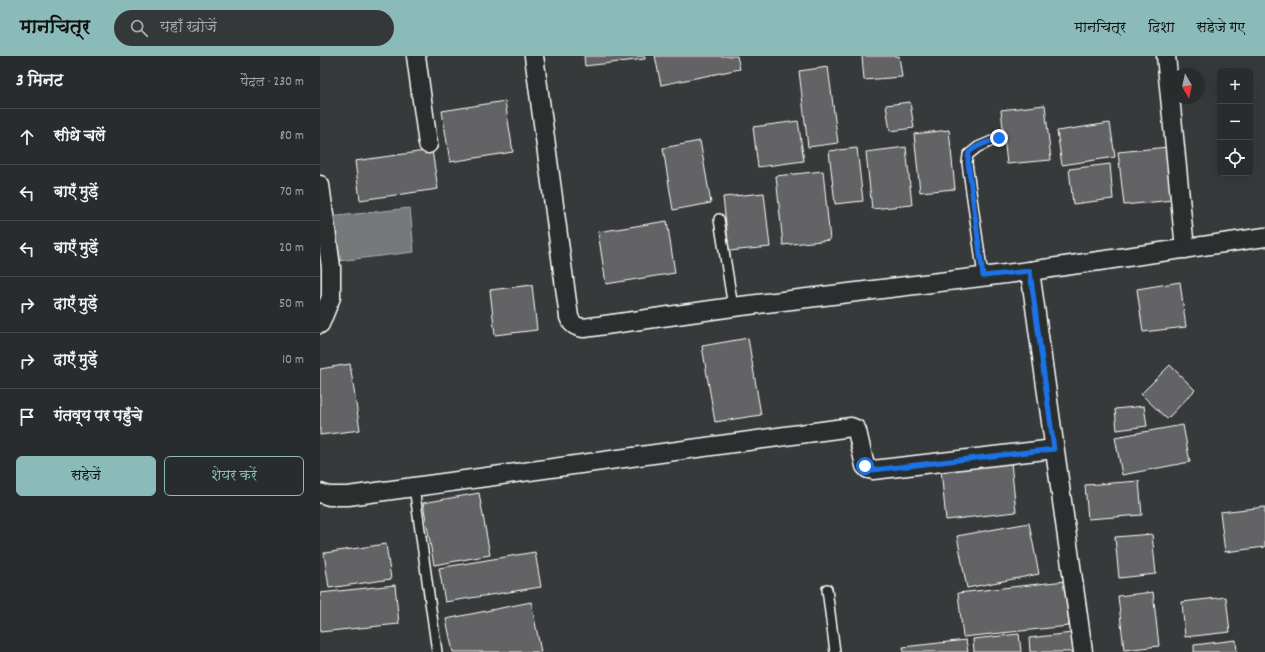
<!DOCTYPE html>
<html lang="hi">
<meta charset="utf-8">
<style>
body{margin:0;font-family:Dekko,"Playpen Sans Deva",sans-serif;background:#353838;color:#f1f3f6}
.controls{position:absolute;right:12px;top:12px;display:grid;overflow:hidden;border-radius:6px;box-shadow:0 4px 16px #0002}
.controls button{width:36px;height:36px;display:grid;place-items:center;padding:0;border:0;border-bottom:1px solid #454848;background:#292c2c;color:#f1f3f6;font:20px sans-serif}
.compass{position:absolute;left:849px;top:12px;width:36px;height:36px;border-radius:50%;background:#292c2c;box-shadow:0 4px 16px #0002;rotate:171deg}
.stop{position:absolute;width:12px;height:12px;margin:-9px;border:3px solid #1a73e8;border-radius:50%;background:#fff}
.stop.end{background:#1a73e8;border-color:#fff;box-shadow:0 1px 4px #0008}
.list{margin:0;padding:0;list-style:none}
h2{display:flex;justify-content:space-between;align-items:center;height:52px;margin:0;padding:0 16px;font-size:17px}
h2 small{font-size:13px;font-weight:400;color:#a5a7a9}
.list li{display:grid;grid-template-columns:26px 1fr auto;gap:12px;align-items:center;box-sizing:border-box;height:56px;padding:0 16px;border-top:1px solid #454848}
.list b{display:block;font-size:15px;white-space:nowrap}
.list em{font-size:13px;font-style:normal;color:#a5a7a9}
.actions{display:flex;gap:8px;padding:12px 16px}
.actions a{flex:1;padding:9px 0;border:1px solid #8bbbb9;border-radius:6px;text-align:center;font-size:14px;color:#8bbbb9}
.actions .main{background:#8bbbb9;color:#111}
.icon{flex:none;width:22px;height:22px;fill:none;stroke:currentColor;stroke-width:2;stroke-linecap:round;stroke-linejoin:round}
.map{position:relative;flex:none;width:945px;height:596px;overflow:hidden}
header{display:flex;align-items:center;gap:24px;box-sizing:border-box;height:56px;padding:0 20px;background:#8bbbb9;color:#111}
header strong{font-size:19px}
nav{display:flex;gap:22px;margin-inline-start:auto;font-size:14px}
.search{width:280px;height:36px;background:#353838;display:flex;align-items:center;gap:10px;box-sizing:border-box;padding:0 14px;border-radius:22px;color:#a5a7a9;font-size:15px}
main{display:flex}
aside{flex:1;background:#292c2c}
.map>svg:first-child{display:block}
.water{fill:#767879;stroke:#adaeaf}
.building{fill:#636465;stroke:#fff}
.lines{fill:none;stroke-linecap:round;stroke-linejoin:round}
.service-casing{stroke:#fff;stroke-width:12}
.minor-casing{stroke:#fff;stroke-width:21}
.service{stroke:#2a2d2e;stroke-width:9}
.minor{stroke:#2a2d2e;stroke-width:18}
.route{stroke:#1a73e8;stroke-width:5}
</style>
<header>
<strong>मानचित्र</strong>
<div class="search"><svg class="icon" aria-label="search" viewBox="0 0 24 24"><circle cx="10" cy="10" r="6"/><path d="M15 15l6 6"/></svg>यहाँ खोजें</div>
<nav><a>मानचित्र</a><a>दिशा</a><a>सहेजे गए</a></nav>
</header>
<main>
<aside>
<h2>3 मिनट<small>पैदल · 230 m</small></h2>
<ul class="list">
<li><svg class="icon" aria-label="ahead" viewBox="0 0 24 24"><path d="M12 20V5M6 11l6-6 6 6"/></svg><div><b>सीधे चलें</b></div><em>80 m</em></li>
<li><svg class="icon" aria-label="left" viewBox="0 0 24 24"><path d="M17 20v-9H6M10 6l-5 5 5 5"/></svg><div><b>बाएँ मुड़ें</b></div><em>70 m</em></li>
<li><svg class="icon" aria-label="left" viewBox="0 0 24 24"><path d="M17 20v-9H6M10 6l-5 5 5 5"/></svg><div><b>बाएँ मुड़ें</b></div><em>20 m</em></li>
<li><svg class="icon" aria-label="right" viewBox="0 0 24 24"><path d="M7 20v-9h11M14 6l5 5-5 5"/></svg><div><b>दाएँ मुड़ें</b></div><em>50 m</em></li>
<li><svg class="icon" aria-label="right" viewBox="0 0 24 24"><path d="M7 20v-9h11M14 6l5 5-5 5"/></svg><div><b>दाएँ मुड़ें</b></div><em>10 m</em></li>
<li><svg class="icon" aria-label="arrive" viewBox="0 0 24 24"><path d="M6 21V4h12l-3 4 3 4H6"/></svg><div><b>गंतव्य पर पहुँचे</b></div></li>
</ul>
<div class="actions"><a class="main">सहेजें</a><a>शेयर करें</a></div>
</aside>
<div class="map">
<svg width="945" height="596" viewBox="0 0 945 596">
<rect width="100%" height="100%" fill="#373a3b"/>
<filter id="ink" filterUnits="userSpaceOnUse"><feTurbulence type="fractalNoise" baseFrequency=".025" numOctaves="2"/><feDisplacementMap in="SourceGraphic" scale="8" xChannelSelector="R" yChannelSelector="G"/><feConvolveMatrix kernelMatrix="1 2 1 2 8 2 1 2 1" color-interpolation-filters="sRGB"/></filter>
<g filter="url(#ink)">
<path class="water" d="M90,152L94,196L18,205L9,161Z"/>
<g class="building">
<path d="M264,0H325V3L265,10Z"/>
<path d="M335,0H417L420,13L341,29Z"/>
<path d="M542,0H579L582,21L544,24Z"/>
<path d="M508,11L518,87L488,91L479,15Z"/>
<path d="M185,45L193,96L130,106L122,55Z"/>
<path d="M590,46L594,72L570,75L566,49Z"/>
<path d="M725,49L731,104L687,108L681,54Z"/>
<path d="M478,65L484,105L438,111L433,71Z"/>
<path d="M790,67L795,101L742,109L737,75Z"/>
<path d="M629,74L635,133L600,136L594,78Z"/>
<path d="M380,85L391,147L353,154L343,92Z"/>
<path d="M586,91L592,149L552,153L546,96Z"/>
<path d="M848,91L853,144L804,149L798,96Z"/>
<path d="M537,92L543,145L515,148L509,95Z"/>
<path d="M112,94L118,133L40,144L35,105Z"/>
<path d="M790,108L793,143L753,148L749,113Z"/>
<path d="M503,115L510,184L463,189L456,120Z"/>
<path d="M444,137L450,191L409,195L403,141Z"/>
<path d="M347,165L355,217L286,228L278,176Z"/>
<path d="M860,226L866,271L823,276L817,233Z"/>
<path d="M212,229L217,274L175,279L170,234Z"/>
<path d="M428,282L441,359L395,366L382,290Z"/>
<path d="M30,308L40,374L0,379V313Z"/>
<path d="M850,309L875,334L847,363L821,338Z"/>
<path d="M824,350L827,370L797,374L795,353Z"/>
<path d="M863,369L870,406L802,419L795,381Z"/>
<path d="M691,406L696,456L626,464L621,414Z"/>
<path d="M819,425L822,459L768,463L765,429Z"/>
<path d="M159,437L170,499L114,509L103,447Z"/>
<path d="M945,451V491L905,496L900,456Z"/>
<path d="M709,467L719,518L647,532L637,480Z"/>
<path d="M832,478L836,518L799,522L795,481Z"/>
<path d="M66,488L71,523L9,532L4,497Z"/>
<path d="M215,496L221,531L125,546L119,512Z"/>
<path d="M745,525L749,570L643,581L638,537Z"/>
<path d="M75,529L79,568L0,576V537Z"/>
<path d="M833,536L839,590L804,594L798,540Z"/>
<path d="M906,541L910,576L865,581L862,546Z"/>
<path d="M211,546L221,596H133L126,563Z"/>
<path d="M752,577L754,596H710L709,582Z"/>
<path d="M699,578L701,596H654L653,583Z"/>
<path d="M646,584L648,596H584L583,591Z"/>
<path d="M916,584L917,596H874V589Z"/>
</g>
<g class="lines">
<defs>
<g id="service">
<path d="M399,163L413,251"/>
<path d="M663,220L647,107L648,99L658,91L679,82"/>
<path d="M94,431L117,596"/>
<path d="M507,533L515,596"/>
</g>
<g id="minor">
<path d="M96,0L108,88"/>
<path d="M214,0L249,261C252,269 256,271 264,272L413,251L710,215L763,596"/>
<path d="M846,0L865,193"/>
<path d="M0,129L11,211V241L0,268"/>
<path d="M710,215L945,181"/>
<path d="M0,437L9,440H28L531,371L536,373L537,375L545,410L548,413L553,414L734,393"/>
</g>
</defs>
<use href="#service" class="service-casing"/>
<use href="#minor" class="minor-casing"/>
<use href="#service" class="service"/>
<use href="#minor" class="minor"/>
</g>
</g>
<g class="lines" filter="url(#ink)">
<path class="route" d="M545,410L548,413L553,414L734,393L710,215L663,220L648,107C648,104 648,100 649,97C655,89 670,86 679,82"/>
</g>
</svg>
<div class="controls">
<button>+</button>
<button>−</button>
<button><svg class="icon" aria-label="locate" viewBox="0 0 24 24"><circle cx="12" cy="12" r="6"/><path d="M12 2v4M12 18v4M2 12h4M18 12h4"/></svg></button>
</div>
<svg class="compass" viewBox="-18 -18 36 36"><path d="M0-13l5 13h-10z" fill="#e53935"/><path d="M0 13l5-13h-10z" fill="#a5a7a9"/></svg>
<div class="stop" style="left:545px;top:410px"></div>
<div class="stop end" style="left:679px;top:82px"></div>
</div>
</main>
